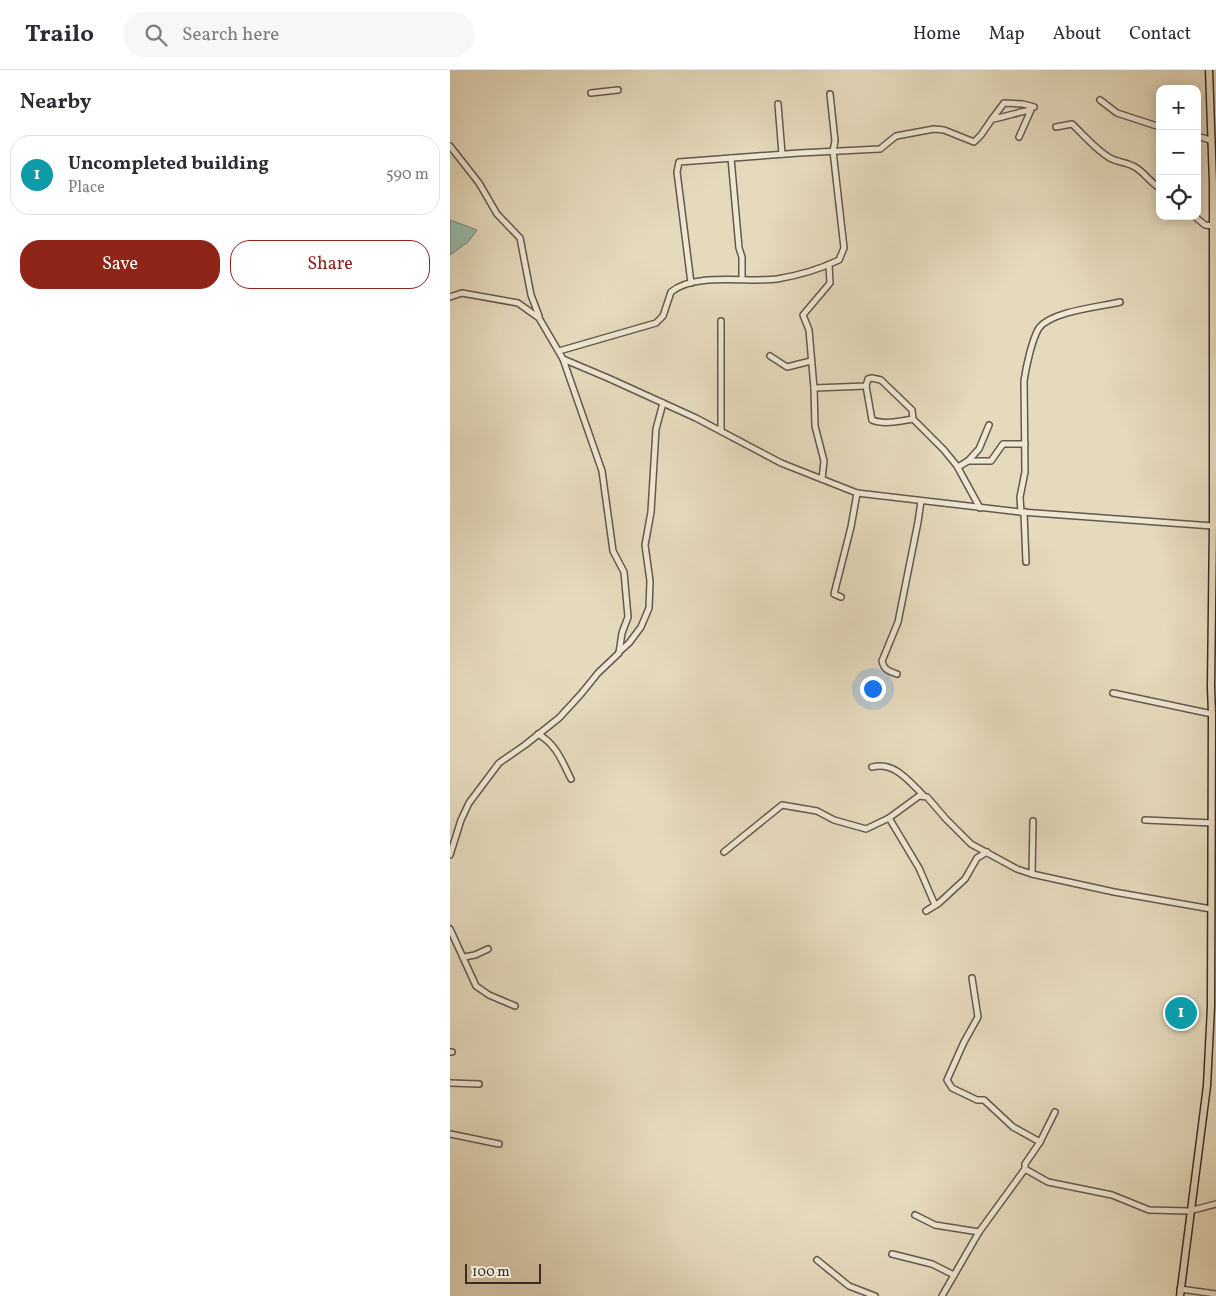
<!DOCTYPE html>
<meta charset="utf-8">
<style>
body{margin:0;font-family:Vollkorn,serif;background:#f7f7f7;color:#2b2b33}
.controls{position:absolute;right:15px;top:15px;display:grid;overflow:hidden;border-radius:10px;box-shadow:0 2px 12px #0003}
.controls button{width:45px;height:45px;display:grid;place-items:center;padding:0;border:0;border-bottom:1px solid #e1e1e2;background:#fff;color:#2b2b33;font:25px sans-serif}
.scale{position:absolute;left:15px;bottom:12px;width:76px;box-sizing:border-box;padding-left:5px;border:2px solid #3a2d28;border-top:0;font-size:14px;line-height:18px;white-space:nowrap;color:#3a2d28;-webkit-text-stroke:4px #eee7d3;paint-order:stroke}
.you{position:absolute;left:422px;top:618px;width:18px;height:18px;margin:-12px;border:4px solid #fff;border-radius:50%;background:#1a73e8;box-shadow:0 0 0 8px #1a73e833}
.badge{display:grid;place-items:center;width:32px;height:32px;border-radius:50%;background:#8f2418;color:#fff;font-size:16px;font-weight:700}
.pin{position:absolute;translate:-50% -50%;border:2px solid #fff;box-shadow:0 1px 5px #0006}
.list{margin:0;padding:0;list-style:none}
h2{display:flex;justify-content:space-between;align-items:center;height:65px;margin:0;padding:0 20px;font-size:21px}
h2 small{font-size:16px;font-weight:400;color:#7c7c81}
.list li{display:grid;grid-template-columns:32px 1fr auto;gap:15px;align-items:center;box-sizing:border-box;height:80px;margin:0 10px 10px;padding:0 10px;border:1px solid #e1e1e2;border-radius:20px}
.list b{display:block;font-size:19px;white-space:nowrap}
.list p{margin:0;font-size:16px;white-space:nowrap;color:#7c7c81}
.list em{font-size:16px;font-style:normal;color:#7c7c81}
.actions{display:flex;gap:10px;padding:15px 20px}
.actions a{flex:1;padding:11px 0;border:1px solid #8f2418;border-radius:20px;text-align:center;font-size:18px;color:#8f2418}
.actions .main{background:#8f2418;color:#fff}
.icon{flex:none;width:28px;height:28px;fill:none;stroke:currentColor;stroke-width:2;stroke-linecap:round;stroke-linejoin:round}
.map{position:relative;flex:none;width:766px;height:1226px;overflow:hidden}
header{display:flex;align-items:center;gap:30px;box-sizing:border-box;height:70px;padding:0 25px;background:#fff;border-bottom:1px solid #e1e1e2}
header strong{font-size:24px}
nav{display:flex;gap:28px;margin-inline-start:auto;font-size:18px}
.search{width:350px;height:45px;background:#f7f7f7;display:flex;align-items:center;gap:12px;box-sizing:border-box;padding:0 18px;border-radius:20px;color:#7c7c81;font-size:19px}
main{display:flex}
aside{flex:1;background:#fff}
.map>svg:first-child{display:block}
.water{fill:#97bbab;stroke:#728277}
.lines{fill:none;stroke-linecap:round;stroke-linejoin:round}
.minor-casing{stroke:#65584d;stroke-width:8}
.major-casing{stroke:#3a2d28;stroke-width:9}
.minor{stroke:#eee7d3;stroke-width:5}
.major{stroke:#e5dabc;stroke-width:6}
</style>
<header>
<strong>Trailo</strong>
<div class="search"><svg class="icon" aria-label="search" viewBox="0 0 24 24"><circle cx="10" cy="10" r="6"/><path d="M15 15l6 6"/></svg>Search here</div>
<nav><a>Home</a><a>Map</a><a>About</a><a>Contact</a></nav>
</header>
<main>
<aside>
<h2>Nearby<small></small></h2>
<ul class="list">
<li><span class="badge" style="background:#0f9aa8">1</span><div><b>Uncompleted building</b><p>Place</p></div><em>590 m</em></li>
</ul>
<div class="actions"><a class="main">Save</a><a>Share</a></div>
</aside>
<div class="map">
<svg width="766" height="1226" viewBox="0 0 766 1226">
<rect width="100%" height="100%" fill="#e5dabc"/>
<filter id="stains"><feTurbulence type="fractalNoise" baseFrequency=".004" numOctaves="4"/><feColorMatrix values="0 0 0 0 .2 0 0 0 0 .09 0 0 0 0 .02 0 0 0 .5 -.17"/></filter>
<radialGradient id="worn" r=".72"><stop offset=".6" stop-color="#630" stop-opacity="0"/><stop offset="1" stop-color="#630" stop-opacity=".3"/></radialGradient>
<path class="water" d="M0,150L27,160L18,172L0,185Z"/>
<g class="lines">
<defs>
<g id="minor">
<path d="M141,23L168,20"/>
<path d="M650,30L667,43L710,57"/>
<path d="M328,34L332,84"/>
<path d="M542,49L554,33L573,34L584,37"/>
<path d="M606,57L622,54C634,65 646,80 660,88C667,92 675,92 683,96C694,101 699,112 710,118"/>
<path d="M747,66L760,70"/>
<path d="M0,76L29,113L47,144L70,168L81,225L89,246"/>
<path d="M281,88L289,178L292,187V208"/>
<path d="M744,146L755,155L763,156"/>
<path d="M241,213L227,102L229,92L349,83L430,79L446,66L484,59L494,60L524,72L531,65L542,49C556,47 567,42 581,40L569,67"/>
<path d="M0,227L12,223L68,233L89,248L113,289L158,308L246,348L331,393L407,423L571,442L763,456"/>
<path d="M271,251V361"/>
<path d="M109,281L206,253L213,246L221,222C245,202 298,213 327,209C351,205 368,200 389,190L394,178L383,81L385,71L380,24"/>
<path d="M320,286L337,297L361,291"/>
<path d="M416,316L422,350C434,355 451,351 463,349"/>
<path d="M364,318L416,316L418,309L422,308L431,310L462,340L463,349L494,380L507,396L530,438"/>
<path d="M518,391L529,379L539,355"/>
<path d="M508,397L518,391H541L553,374H575"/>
<path d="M372,409L374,391L365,356L364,318L359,260L353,245L380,213L379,195"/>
<path d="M571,442L570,427L575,402L574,311C576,297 582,269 589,258C602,241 650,237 670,232"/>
<path d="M575,442L574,443L576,492"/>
<path d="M391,527L384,524L401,457L407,423"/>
<path d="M169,582L179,573L191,557L199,538L200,511L195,475L201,442L206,359L213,333"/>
<path d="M447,604C439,601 434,600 432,591L448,552L468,452L471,431"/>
<path d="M663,623L762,644"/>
<path d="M88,664C106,674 112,691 121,709"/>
<path d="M422,697C444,691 459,711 473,725"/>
<path d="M439,748L469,798L485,835"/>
<path d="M695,750L762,753"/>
<path d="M274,782L332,735L367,741L384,750L416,759L439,748L469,726L477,727L496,749L521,774L567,799L582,804L664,822L761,839"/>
<path d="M0,785L11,750L19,733L49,693L75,675L109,648L131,624L148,603L169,583L172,563L178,547L174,502L163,481L152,401L113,289"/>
<path d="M582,804L583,751"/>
<path d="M476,841L489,833L515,809L527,788L537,782"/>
<path d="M0,859L26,916L39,925L65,936"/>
<path d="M14,887L25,885L38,879"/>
<path d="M522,908L528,947L514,972L497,1010L502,1018L527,1030H534L563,1057L590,1072"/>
<path d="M0,982H2"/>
<path d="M0,1013L29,1014"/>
<path d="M0,1064L49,1074"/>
<path d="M575,1099V1094L590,1072L605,1042"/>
<path d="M465,1145L485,1155L529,1162"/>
<path d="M442,1184L482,1194L504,1205"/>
<path d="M367,1190L399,1216L425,1226"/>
<path d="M730,1219L766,1224"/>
<path d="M492,1226L529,1162L575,1099L598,1112L662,1125L699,1140L739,1141L766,1134"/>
</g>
<path id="major" d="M730,1226L757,1016L761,937L762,644L761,617L763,456V113L759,0"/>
</defs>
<use href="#minor" class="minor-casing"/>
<use href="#major" class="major-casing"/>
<use href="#minor" class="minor"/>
<use href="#major" class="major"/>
</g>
<rect width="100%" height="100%" filter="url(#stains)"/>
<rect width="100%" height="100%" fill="url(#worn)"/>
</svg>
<div class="controls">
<button>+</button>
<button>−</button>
<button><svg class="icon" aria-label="locate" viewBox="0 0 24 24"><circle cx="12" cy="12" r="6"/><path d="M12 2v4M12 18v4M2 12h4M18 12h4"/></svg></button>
</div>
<div class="scale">100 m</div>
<div class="you"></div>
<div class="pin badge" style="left:731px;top:943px;background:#0f9aa8">1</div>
</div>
</main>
